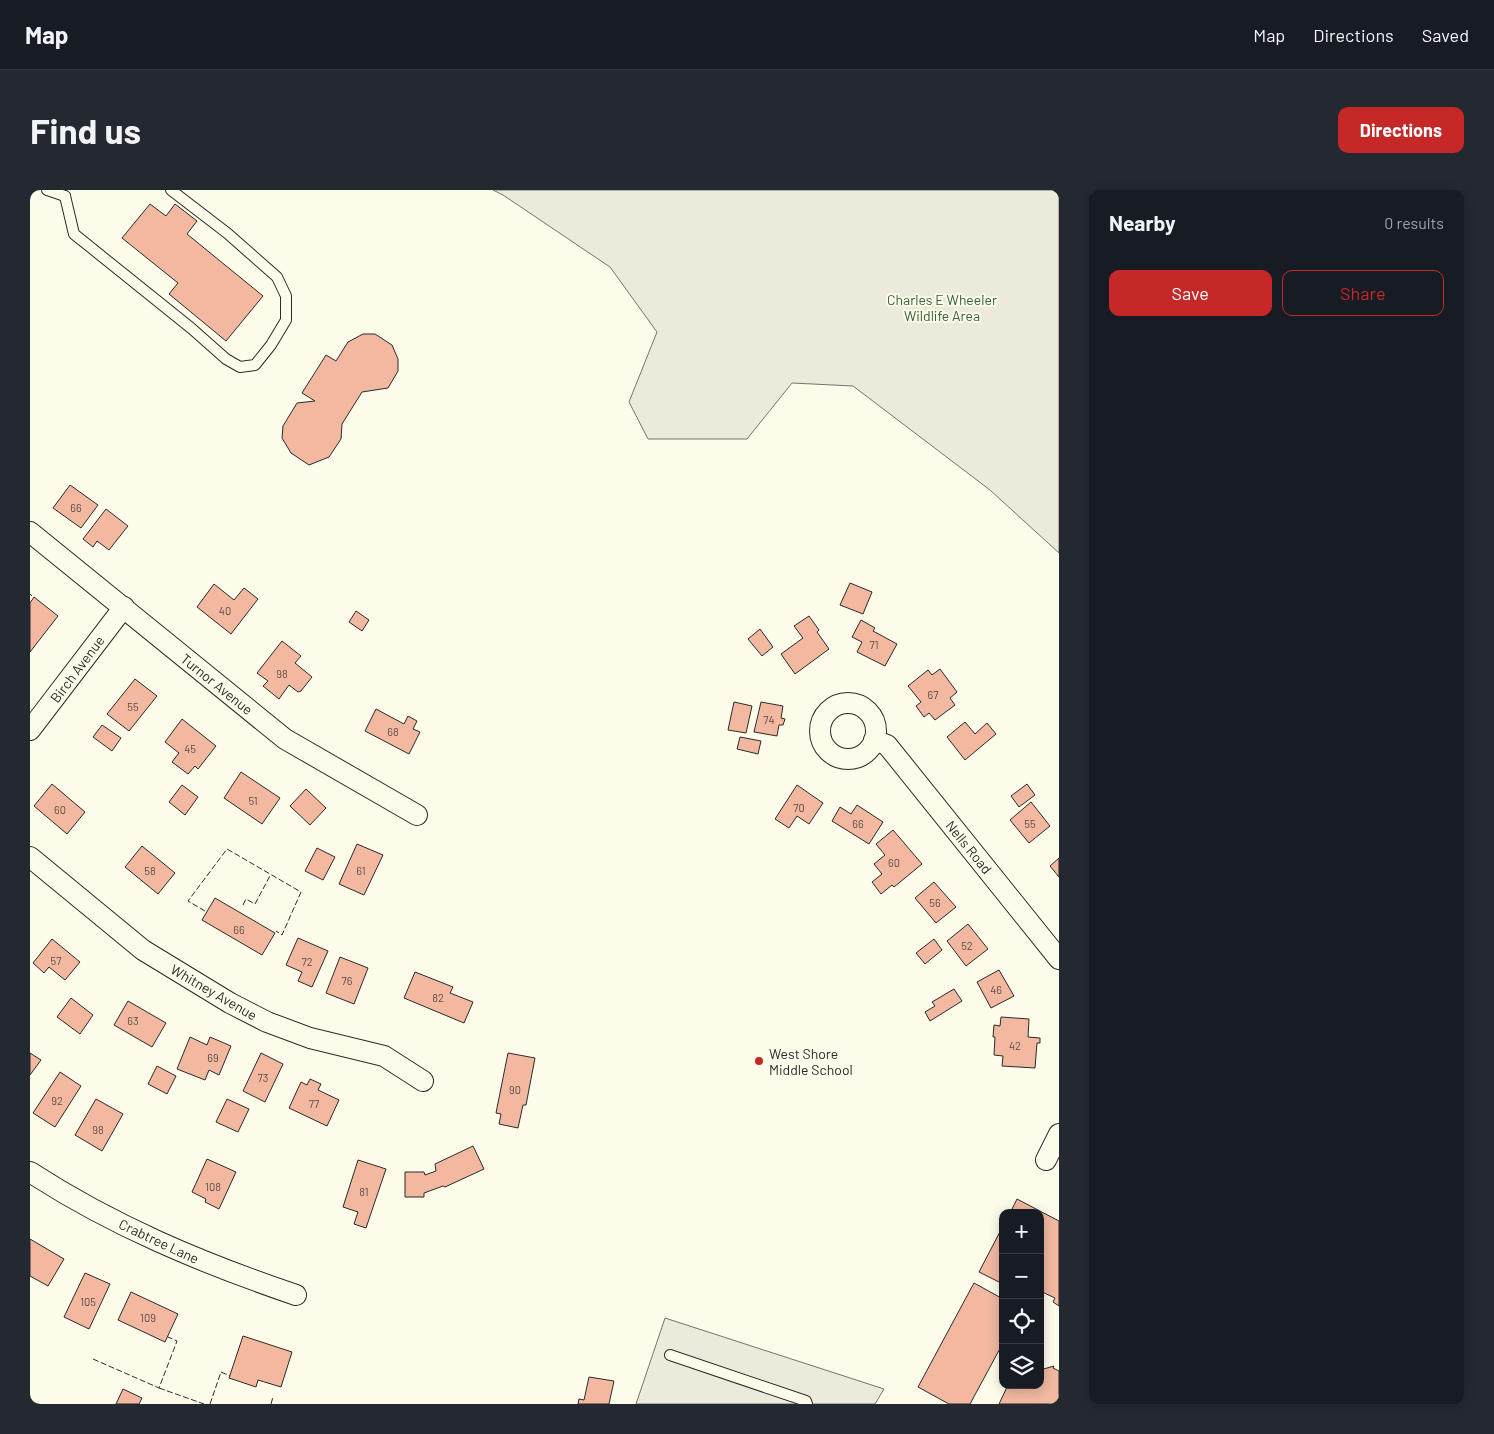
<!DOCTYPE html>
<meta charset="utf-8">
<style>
body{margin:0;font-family:Barlow,sans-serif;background:#242831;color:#f1f3f6}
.controls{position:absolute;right:15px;bottom:15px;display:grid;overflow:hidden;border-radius:10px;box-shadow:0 2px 12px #0003}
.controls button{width:45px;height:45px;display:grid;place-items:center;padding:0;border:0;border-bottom:1px solid #363941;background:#171b24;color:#f1f3f6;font:25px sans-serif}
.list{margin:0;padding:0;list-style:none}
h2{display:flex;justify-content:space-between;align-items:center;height:65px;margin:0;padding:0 20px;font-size:21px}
h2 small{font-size:16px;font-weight:400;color:#9ea1a6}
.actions{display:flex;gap:10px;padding:15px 20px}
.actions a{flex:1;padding:11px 0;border:1px solid #c62828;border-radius:10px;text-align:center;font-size:18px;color:#c62828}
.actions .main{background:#c62828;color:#fff}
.icon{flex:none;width:28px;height:28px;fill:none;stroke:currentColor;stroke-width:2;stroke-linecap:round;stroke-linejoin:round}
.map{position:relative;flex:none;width:1029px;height:1214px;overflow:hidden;border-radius:10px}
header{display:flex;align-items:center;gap:30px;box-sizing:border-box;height:70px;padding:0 25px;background:#171b24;border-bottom:1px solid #363941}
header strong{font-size:24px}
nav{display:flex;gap:28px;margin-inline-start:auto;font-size:18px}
.intro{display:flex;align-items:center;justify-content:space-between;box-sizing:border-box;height:120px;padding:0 30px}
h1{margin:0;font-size:35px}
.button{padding:12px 22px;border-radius:10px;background:#c62828;color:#fff;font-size:18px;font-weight:700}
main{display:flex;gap:30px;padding:0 30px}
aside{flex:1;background:#171b24;border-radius:10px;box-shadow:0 2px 12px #0003}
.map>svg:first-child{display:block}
.green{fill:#ecebdb;stroke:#74746e}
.parking{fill:#eceadb;stroke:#74746e}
.building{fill:#f2b8a0;stroke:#2b2b2b}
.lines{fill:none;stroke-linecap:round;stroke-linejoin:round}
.service-casing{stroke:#2b2b2b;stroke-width:12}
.minor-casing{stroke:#2b2b2b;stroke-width:22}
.service{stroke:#fdfbea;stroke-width:10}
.minor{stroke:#fdfbea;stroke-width:20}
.fence{stroke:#2b2b2b;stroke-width:1;stroke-dasharray:6 2.5;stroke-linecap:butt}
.poi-dot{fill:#c62828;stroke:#fdfbea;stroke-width:2}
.labels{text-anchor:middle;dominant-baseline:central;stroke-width:4;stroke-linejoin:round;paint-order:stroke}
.number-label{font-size:11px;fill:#5d4e48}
.park-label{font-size:14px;fill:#34623c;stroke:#fdfbea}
.street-label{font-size:14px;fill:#2b2b2b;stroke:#fdfbea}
.poi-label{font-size:14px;fill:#2b2b2b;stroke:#fdfbea;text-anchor:start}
</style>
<header>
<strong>Map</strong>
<nav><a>Map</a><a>Directions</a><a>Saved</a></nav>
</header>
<div class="intro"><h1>Find us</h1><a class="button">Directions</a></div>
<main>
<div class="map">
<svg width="1029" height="1214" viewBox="0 0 1029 1214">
<rect width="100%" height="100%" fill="#fdfbea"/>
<path class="green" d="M463,0H1029V363L960,300L823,196L762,193L717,249H618L599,212L627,142L580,77L473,5Z"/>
<path class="parking" d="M635,1128L854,1199L845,1214H606Z"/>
<g class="building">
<path d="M120,14L136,26L145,14L167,31L157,44L233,106L196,151L139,104L148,93L92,48Z"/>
<path d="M333,144H345L362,155L368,169V181L358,198L332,202L312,234L311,249L299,267L279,275L261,263L252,248L253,236L267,213L285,211L272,203L296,165L306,171L318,152Z"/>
<path d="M40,295L68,315L51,338L23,318Z"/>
<path d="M76,319L98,336L79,360L67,351L63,357L53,349Z"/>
<path d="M820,393L842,402L833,424L810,415Z"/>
<path d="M184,394L204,410L214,398L228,409L201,444L167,417Z"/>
<path d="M4,407L28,426L0,462V413Z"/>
<path d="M326,421L339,430L332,441L319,432Z"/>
<path d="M779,426L789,440L787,442L799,459L765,484L751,464L773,448L764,436Z"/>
<path d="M831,430L845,438L843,441L867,454L855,476L827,462L832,452L822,447Z"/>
<path d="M730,439L743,457L732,466L718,449Z"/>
<path d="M252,451L271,466L265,473L282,487L271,501L268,502L259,495L249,509L233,496L238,491L227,483Z"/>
<path d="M910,479L927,502L920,508L925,515L905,530L899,523L894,527L886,516L891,512L878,496L898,480L902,485Z"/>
<path d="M105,489L127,506L99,541L77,524Z"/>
<path d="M704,512L722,516L716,543L698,540Z"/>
<path d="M731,512L753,516L751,528L755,529L753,535H749L747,546L724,542Z"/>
<path d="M346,519L374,534L378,526L387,531L383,539L390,542L379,564L335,541Z"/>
<path d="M152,529L186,556L168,579L165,576L158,584L142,572L149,563L135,552Z"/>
<path d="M935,532L945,544L957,533L966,544L935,570L917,547Z"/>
<path d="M72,535L91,548L82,561L63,547Z"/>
<path d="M710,547L731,551L728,564L707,559Z"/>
<path d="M211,582L250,608L232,634L194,608Z"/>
<path d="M22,594L55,622L37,644L4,616Z"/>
<path d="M997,594L1005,605L989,617L981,606Z"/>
<path d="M152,595L168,607L155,625L139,612Z"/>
<path d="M767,595L793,613L779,634L767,626L759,638L745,629Z"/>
<path d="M276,599L296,618L280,635L260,616Z"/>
<path d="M1001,612L1020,636L999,653L980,630Z"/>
<path d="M827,615L853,632L839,654L802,631L810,617L821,624Z"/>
<path d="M863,640L892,674L864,697L862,695L851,704L842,692L852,684L844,674L855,665L846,654Z"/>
<path d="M327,654L353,665L334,705L309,694Z"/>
<path d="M112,656L145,683L128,704L95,677Z"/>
<path d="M287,658L305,667L293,690L275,681Z"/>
<path d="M1029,668V687L1020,676Z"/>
<path d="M904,692L926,717L906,733L885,708Z"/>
<path d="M185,708L245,743L232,765L172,730Z"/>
<path d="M938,734L958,759L936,776L917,751Z"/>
<path d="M268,748L298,761L282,797L268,791L272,782L256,775Z"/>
<path d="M22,749L50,772L35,790L19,777L14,783L3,773Z"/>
<path d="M904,749L912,760L895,774L886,763Z"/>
<path d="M310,767L338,778L324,814L296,803Z"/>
<path d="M969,780L984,806L961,818L947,792Z"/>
<path d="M385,782L423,797L420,803L443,812L434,833L374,808Z"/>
<path d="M924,799L932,811L900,831L895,822L905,816L902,812Z"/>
<path d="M41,808L63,825L50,844L27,827Z"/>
<path d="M98,811L136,833L122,857L84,835Z"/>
<path d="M971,827L999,829L998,847L1010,848V853H1007L1005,878L972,876L973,866L964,865L965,847H963L964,835L970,836Z"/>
<path d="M160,847L177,855L180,847L201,856L189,885L179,880L175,890L147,879Z"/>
<path d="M0,863L11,870L0,885Z"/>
<path d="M231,863L253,874L235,912L213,901Z"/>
<path d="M478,863L505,868L496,915H493L488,938L469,934L471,924L466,923Z"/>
<path d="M127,876L146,886L137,904L118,894Z"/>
<path d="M30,882L51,896L25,937L3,923Z"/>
<path d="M280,889L291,894L288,900L309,910L297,936L259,918L271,892L277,895Z"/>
<path d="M66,909L93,924L72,961L45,945Z"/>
<path d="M197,909L219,919L208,942L186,932Z"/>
<path d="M443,956L454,979L415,997L413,996L394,1003V1007H375V982H394L395,985L406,981L405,974Z"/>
<path d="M177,969L206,982L189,1019L175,1012L176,1009L162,1002Z"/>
<path d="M328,970L356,979L336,1038L324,1034L328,1022L313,1017Z"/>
<path d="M987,1009L1029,1031V1116L1023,1112L1025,1108L1010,1101V1023H980Z"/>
<path d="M973,1036V1094L949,1082Z"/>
<path d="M0,1049L34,1069L18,1096L0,1086Z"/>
<path d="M55,1083L80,1094L59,1139L34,1127Z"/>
<path d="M944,1093L973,1109V1153L940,1214H919L888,1197Z"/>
<path d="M101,1102L148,1124L135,1152L88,1130Z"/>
<path d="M213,1146L262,1162L251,1197L228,1190L226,1197L199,1188Z"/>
<path d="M1024,1176L1023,1178L1029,1181V1214H969L978,1195H1010V1180Z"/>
<path d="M559,1187L584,1191L579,1214H548L549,1209L554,1210Z"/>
<path d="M93,1199L112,1208L109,1214H86Z"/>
</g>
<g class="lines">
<defs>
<g id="service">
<path d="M17,0L35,6"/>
<path d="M35,6L44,44L161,138L196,169L210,177L225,175L241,155L256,130V106L247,87L197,43L141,0"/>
<path d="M640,1165L776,1211L777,1214"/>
</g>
<g id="minor">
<path d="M0,342L255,549L387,625"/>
<circle cx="818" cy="541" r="28"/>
<path d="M0,540L94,417"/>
<path d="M844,550L857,555L1029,769"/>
<path d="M0,667L113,760L200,813L237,832L280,848L354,866L393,891"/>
<path d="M1016,970L1029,944"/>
<path d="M0,982C83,1036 172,1073 266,1105"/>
</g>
</defs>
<use href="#service" class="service-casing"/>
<use href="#minor" class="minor-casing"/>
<use href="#service" class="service"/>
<use href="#minor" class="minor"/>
<g class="fence">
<path d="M0,404L2,406"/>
<path d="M213,715L216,709L225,714L241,684"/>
<path d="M175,721L158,711L197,659L271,702L252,745L246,741"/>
<path d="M63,1169L129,1198L147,1151L138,1147"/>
<path d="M129,1198L174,1214"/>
<path d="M180,1214L191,1182L200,1186"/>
<path d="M241,1214L243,1207"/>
</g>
</g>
<circle class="poi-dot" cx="729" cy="871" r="5"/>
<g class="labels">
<g class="number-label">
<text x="46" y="317">66</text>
<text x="195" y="420">40</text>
<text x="844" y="454">71</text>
<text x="252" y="483">98</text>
<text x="903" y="504">67</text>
<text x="103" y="516">55</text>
<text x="739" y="529">74</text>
<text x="363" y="541">68</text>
<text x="160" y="558">45</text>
<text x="223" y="610">51</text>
<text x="769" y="617">70</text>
<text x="30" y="619">60</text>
<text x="828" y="633">66</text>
<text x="1000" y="633">55</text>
<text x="864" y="672">60</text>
<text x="120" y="680">58</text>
<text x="331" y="680">61</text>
<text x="905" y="712">56</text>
<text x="209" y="739">66</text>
<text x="937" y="755">52</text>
<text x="26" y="770">57</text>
<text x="277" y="771">72</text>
<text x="317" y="790">76</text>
<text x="966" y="799">46</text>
<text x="408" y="807">82</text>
<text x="103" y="830">63</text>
<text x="985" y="855">42</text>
<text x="183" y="867">69</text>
<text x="233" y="887">73</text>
<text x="485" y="899">90</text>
<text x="27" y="910">92</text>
<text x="284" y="913">77</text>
<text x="68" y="939">98</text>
<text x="183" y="996">108</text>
<text x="334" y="1001">81</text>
<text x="58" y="1111">105</text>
<text x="118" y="1127">109</text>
</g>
<g class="park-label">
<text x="912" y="109">Charles E Wheeler<tspan x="912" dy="16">Wildlife Area</tspan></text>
</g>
<g class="street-label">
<text transform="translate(47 479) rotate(-53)">Birch Avenue</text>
<text transform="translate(187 494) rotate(39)">Turnor Avenue</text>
<text transform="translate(939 657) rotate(51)">Nells Road</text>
<text transform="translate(184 802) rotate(30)">Whitney Avenue</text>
<text transform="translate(129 1051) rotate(25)">Crabtree Lane</text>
</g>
<g class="poi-label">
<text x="739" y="863">West Shore<tspan x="739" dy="16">Middle School</tspan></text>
</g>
</g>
</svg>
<div class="controls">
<button>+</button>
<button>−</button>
<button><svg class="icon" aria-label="locate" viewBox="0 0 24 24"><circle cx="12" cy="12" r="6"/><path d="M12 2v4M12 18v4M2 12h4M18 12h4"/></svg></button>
<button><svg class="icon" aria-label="layers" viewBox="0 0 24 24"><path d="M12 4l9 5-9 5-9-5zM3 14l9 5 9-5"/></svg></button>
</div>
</div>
<aside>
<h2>Nearby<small>0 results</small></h2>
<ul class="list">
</ul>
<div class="actions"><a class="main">Save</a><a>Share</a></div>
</aside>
</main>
